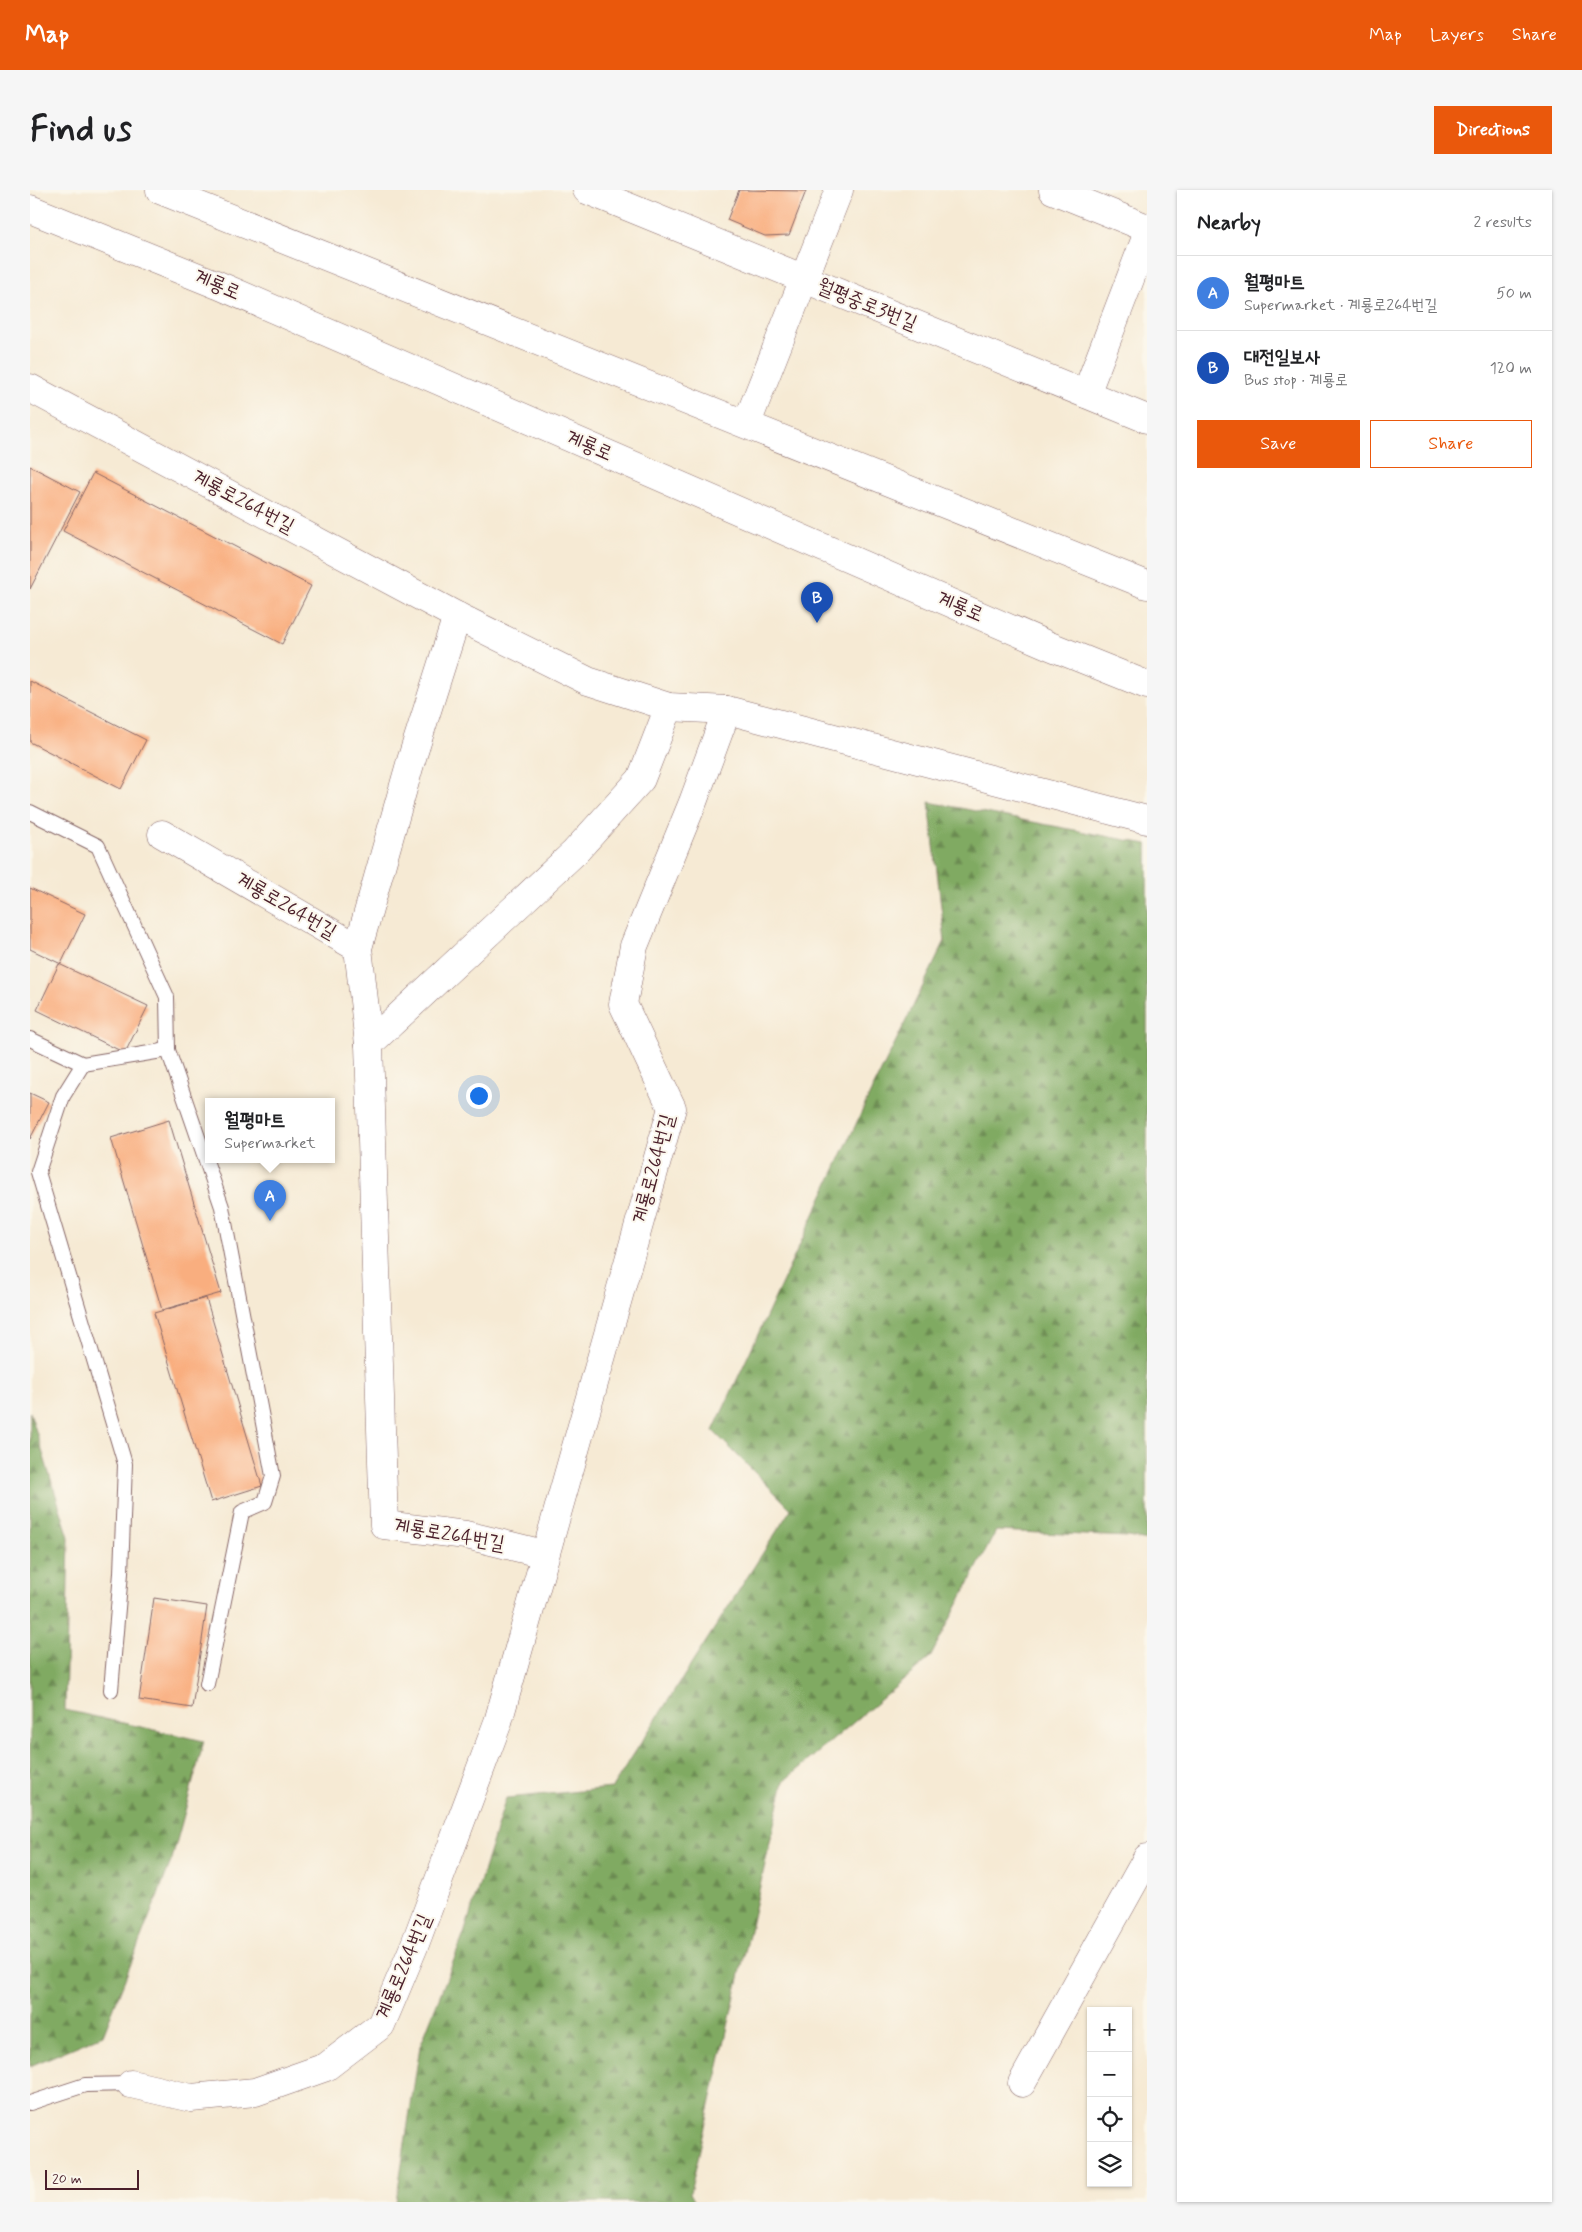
<!DOCTYPE html>
<meta charset="utf-8">
<style>
body{margin:0;font-family:Mynerve,"Poor Story",sans-serif;background:#f6f6f6;color:#202124}
.controls{position:absolute;right:15px;bottom:15px;display:grid;overflow:hidden;border-radius:0px;box-shadow:0 1px 4px #0004}
.controls button{width:45px;height:45px;display:grid;place-items:center;padding:0;border:0;border-bottom:1px solid #e0e0e0;background:#fff;color:#202124;font:25px sans-serif}
.scale{position:absolute;left:15px;bottom:12px;width:94px;box-sizing:border-box;padding-left:5px;border:2px solid #4a1f2b;border-top:0;font-size:14px;line-height:18px;white-space:nowrap;color:#4a1f2b;-webkit-text-stroke:4px #fbf7ec;paint-order:stroke}
.you{position:absolute;left:448px;top:905px;width:18px;height:18px;margin:-12px;border:4px solid #fff;border-radius:50%;background:#1a73e8;box-shadow:0 0 0 8px #1a73e833}
.badge{display:grid;place-items:center;width:32px;height:32px;border-radius:50%;background:#ea580c;color:#fff;font-size:16px;font-weight:700}
.pin{position:absolute;translate:-50% -41px;filter:drop-shadow(0 1px 2px #0008)}
.pin::after{content:'';position:absolute;top:26px;width:18px;height:15px;background:inherit;clip-path:polygon(0 0,100% 0,50% 100%)}
.popup{position:absolute;left:175px;top:908px;width:130px;height:65px;box-sizing:border-box;display:grid;place-content:center;border-radius:0px;background:#fff;filter:drop-shadow(0 1px 4px #0005);font-size:16px;white-space:nowrap;color:#757577}
.popup b{font-size:19px;color:#202124}
.popup::after{content:'';position:absolute;left:50%;top:100%;margin-left:-10px;border:10px solid transparent;border-top-color:#fff}
.list{margin:0;padding:0;list-style:none}
h2{display:flex;justify-content:space-between;align-items:center;height:65px;margin:0;padding:0 20px;font-size:21px}
h2 small{font-size:16px;font-weight:400;color:#757577}
.list li{display:grid;grid-template-columns:32px 1fr auto;gap:15px;align-items:center;box-sizing:border-box;height:75px;padding:0 20px;border-top:1px solid #e0e0e0}
.list b{display:block;font-size:19px;white-space:nowrap}
.list p{margin:0;font-size:16px;white-space:nowrap;color:#757577}
.list em{font-size:16px;font-style:normal;color:#757577}
.actions{display:flex;gap:10px;padding:15px 20px}
.actions a{flex:1;padding:11px 0;border:1px solid #ea580c;border-radius:0px;text-align:center;font-size:18px;color:#ea580c}
.actions .main{background:#ea580c;color:#fff}
.icon{flex:none;width:28px;height:28px;fill:none;stroke:currentColor;stroke-width:2;stroke-linecap:round;stroke-linejoin:round}
.map{position:relative;flex:none;width:1117px;height:2012px;overflow:hidden;border-radius:0px}
header{display:flex;align-items:center;gap:30px;box-sizing:border-box;height:70px;padding:0 25px;background:#ea580c;color:#fff}
header strong{font-size:24px}
nav{display:flex;gap:28px;margin-inline-start:auto;font-size:18px}
.intro{display:flex;align-items:center;justify-content:space-between;box-sizing:border-box;height:120px;padding:0 30px}
h1{margin:0;font-size:35px}
.button{padding:12px 22px;border-radius:0px;background:#ea580c;color:#fff;font-size:18px;font-weight:700}
main{display:flex;gap:30px;padding:0 30px}
aside{flex:1;background:#fff;border-radius:0px;box-shadow:0 1px 4px #0004}
.map>svg:first-child{display:block}
.forest{fill:url(#forest-firs);stroke:#656446}
.building{fill:#f9ae7f}
.lines{fill:none;stroke-linecap:round;stroke-linejoin:round}
.service-casing{stroke:#866666;stroke-width:16}
.minor-casing{stroke:#866666;stroke-width:29}
.primary-casing{stroke:#866666;stroke-width:29}
.service{stroke:#fff;stroke-width:14}
.minor{stroke:#fff;stroke-width:28}
.primary{stroke:#fff;stroke-width:28}
.labels{text-anchor:middle;dominant-baseline:central;stroke-width:4;stroke-linejoin:round;paint-order:stroke}
.street-label{font-size:20px;fill:#4a1f2b;stroke:#fbf7ec}
</style>
<header>
<strong>Map</strong>
<nav><a>Map</a><a>Layers</a><a>Share</a></nav>
</header>
<div class="intro"><h1>Find us</h1><a class="button">Directions</a></div>
<main>
<div class="map">
<svg width="1117" height="2012" viewBox="0 0 1117 2012">
<defs>
<pattern id="forest-firs" width="22" height="20" patternUnits="userSpaceOnUse" patternTransform="scale(1.25)"><rect width="22" height="20" fill="#80aa62"/><path d="M5 1l3.5 6h-7zM16 11l3.5 6h-7z" fill="#6b8a51"/></pattern>
</defs>
<rect width="100%" height="100%" fill="#fbf7ec"/>
<filter id="ink" filterUnits="userSpaceOnUse"><feTurbulence type="fractalNoise" baseFrequency=".02" numOctaves="2"/><feDisplacementMap in="SourceGraphic" scale="10" xChannelSelector="R" yChannelSelector="G"/><feConvolveMatrix kernelMatrix="1 2 1 2 8 2 1 2 1" color-interpolation-filters="sRGB"/></filter>
<filter id="wash" filterUnits="userSpaceOnUse"><feTurbulence type="fractalNoise" baseFrequency=".0096" numOctaves="4" result="noise"/><feDisplacementMap in="SourceGraphic" scale="20" xChannelSelector="R" yChannelSelector="G"/><feGaussianBlur stdDeviation="1.12" result="paint"/><feColorMatrix in="noise" values="0 0 0 0 0 0 0 0 0 0 0 0 0 0 0 0 0 1.4 0 .05"/><feComposite in="paint" operator="in"/></filter>
<g filter="url(#wash)">
<rect width="100%" height="100%" fill="#f6ead4"/>
<g class="forest">
<path d="M899,612L1117,654V1351L1098,1347L966,1341L900,1468L754,1591L660,2003L665,2012H366L390,1856L434,1744L476,1608L582,1598L761,1319L683,1241L840,904L915,751Z"/>
<path d="M0,1222L39,1347L35,1520L174,1551L142,1669L73,1845L0,1876Z"/>
</g>
<g id="blocks">
<g class="building">
<path d="M709,0L776,1L759,45L735,46L697,30Z"/>
<path d="M0,276L50,302L0,399Z"/>
<path d="M63,283L281,396L252,454L33,341Z"/>
<path d="M0,491L116,550L91,599L0,552Z"/>
<path d="M0,698L55,724L31,774L0,759Z"/>
<path d="M29,774L118,816L95,863L7,820Z"/>
<path d="M0,903L19,912L0,949Z"/>
<path d="M139,930L191,1103L132,1120L81,948Z"/>
<path d="M176,1108L232,1296L181,1312L124,1123Z"/>
<path d="M124,1408L177,1416L162,1518L109,1510Z"/>
</g>
</g>
</g>
<g filter="url(#ink)">
<use href="#blocks" fill-opacity="0" stroke="#866666" stroke-width="1"/>
<g class="lines">
<defs>
<g id="service">
<path d="M0,622L68,656L137,807L138,860L192,1017L243,1286L235,1312L212,1322L177,1494"/>
<path d="M0,849L53,874L33,906L8,982L95,1274L91,1383L81,1500"/>
<path d="M53,874L138,860"/>
<path d="M0,1913L55,1895L101,1894"/>
</g>
<g id="minor">
<path d="M557,0L1117,229"/>
<path d="M1023,0L1117,38"/>
<path d="M0,198L427,426L558,491L639,517L697,520L1117,630"/>
<path d="M1056,204L1117,45"/>
<path d="M717,233L809,0"/>
<path d="M427,426L380,574L328,758L339,854L354,1335L436,1345L514,1364"/>
<path d="M132,644L328,758"/>
<path d="M339,854L545,662L611,589L639,517"/>
<path d="M992,1893L1117,1668"/>
<path d="M101,1894L161,1908L225,1902L296,1877L351,1835L385,1754L468,1532L642,918L593,814L604,756L663,612L697,520"/>
</g>
<g id="primary">
<path d="M130,0L1117,395"/>
<path d="M0,19L188,95L1020,456L1117,495"/>
</g>
</defs>
<use href="#service" class="service-casing"/>
<use href="#minor" class="minor-casing"/>
<use href="#primary" class="primary-casing"/>
<use href="#service" class="service"/>
<use href="#minor" class="minor"/>
<use href="#primary" class="primary"/>
</g>
</g>
<g class="labels">
<g class="street-label">
<text transform="translate(187 95) rotate(23)">계룡로</text>
<text transform="translate(837 115) rotate(22)">월평중로3번길</text>
<text transform="translate(559 256) rotate(23)">계룡로</text>
<text transform="translate(213 312) rotate(28)">계룡로264번길</text>
<text transform="translate(930 417) rotate(23)">계룡로</text>
<text transform="translate(256 716) rotate(30)">계룡로264번길</text>
<text transform="translate(624 979) rotate(-75)">계룡로264번길</text>
<text transform="translate(419 1345) rotate(10)">계룡로264번길</text>
<text transform="translate(374 1777) rotate(-67)">계룡로264번길</text>
</g>
</g>
</svg>
<div class="controls">
<button>+</button>
<button>−</button>
<button><svg class="icon" aria-label="locate" viewBox="0 0 24 24"><circle cx="12" cy="12" r="6"/><path d="M12 2v4M12 18v4M2 12h4M18 12h4"/></svg></button>
<button><svg class="icon" aria-label="layers" viewBox="0 0 24 24"><path d="M12 4l9 5-9 5-9-5zM3 14l9 5 9-5"/></svg></button>
</div>
<div class="scale">20 m</div>
<div class="you"></div>
<div class="pin badge" style="left:240px;top:1031px;background:#3f7fe0">A</div>
<div class="popup"><b>월평마트</b>Supermarket</div>
<div class="pin badge" style="left:787px;top:433px;background:#1a4fb4">B</div>
</div>
<aside>
<h2>Nearby<small>2 results</small></h2>
<ul class="list">
<li><span class="badge" style="background:#3f7fe0">A</span><div><b>월평마트</b><p>Supermarket · 계룡로264번길</p></div><em>50 m</em></li>
<li><span class="badge" style="background:#1a4fb4">B</span><div><b>대전일보사</b><p>Bus stop · 계룡로</p></div><em>120 m</em></li>
</ul>
<div class="actions"><a class="main">Save</a><a>Share</a></div>
</aside>
</main>
